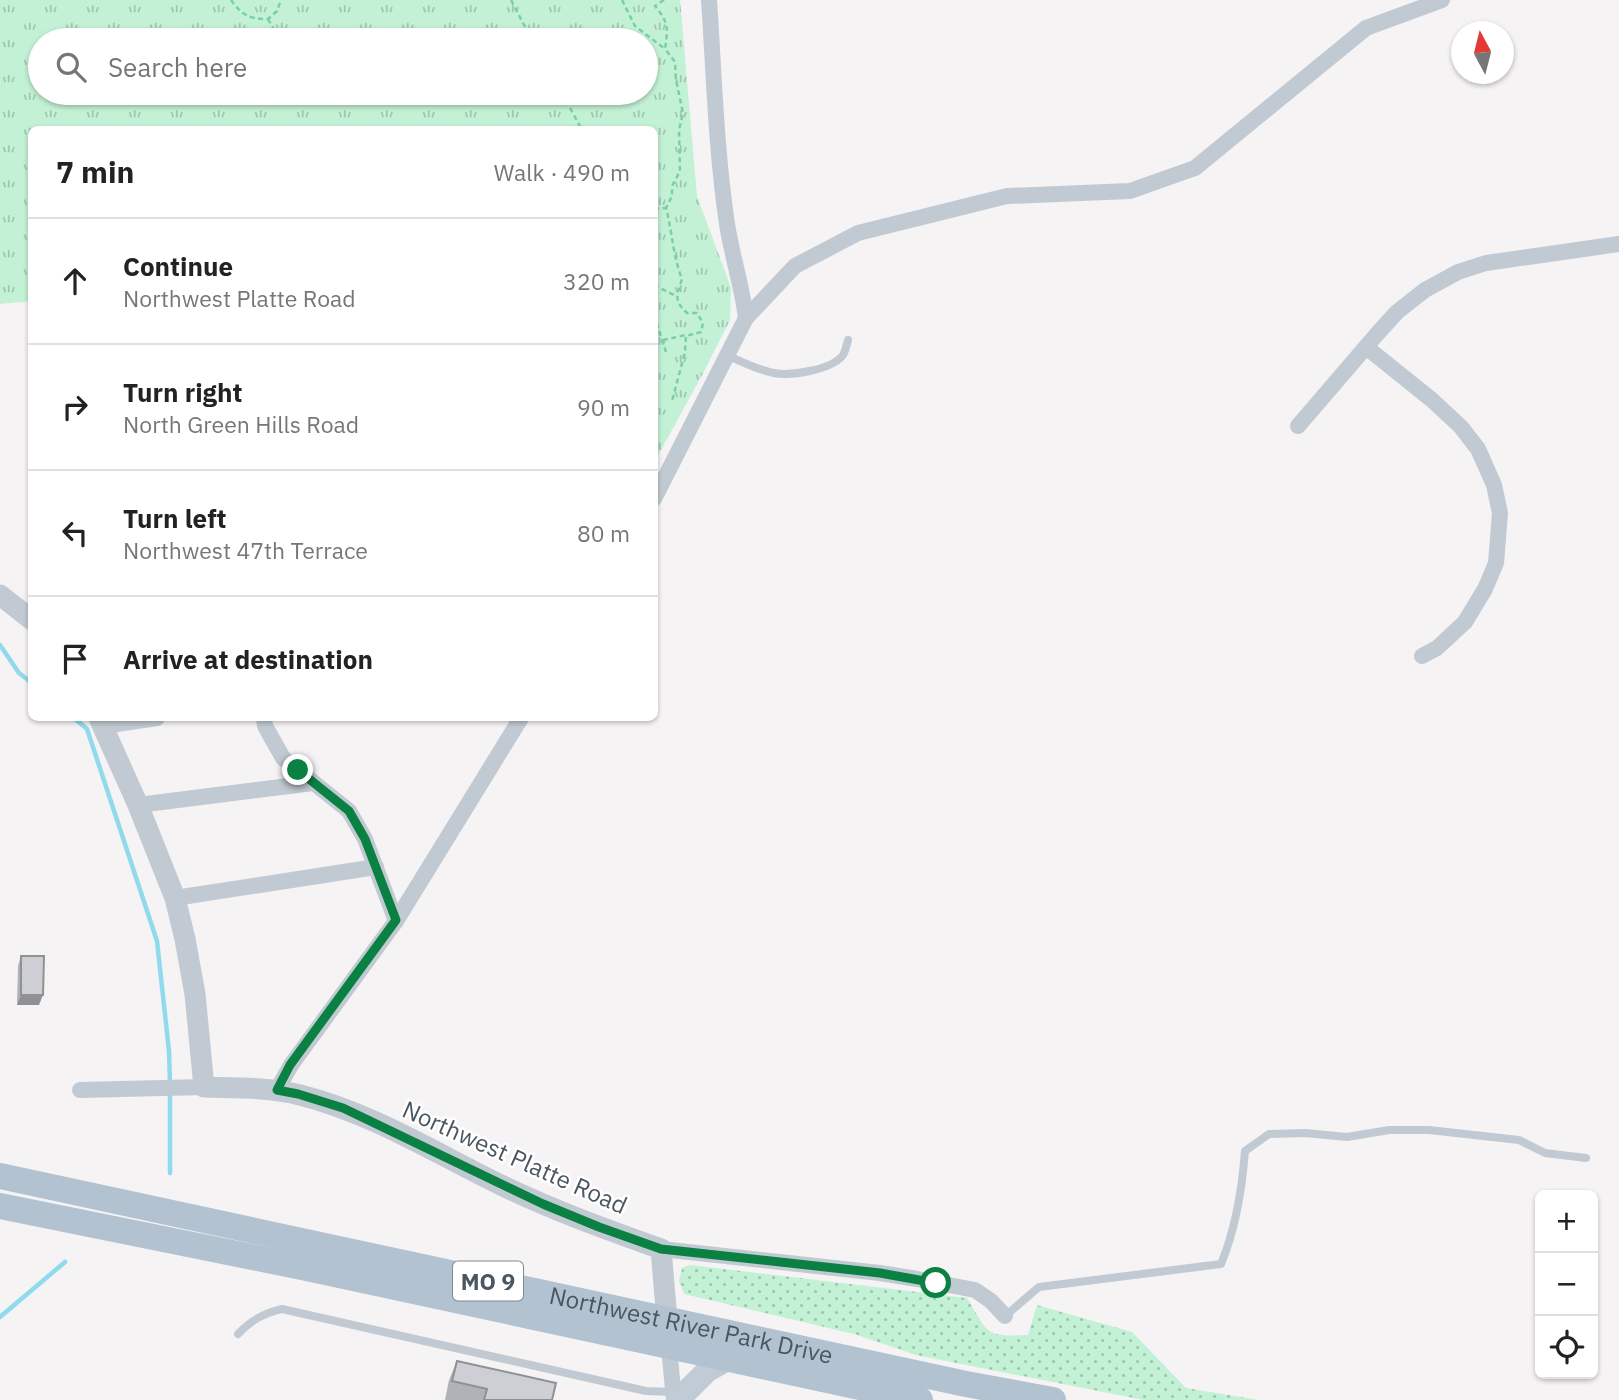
<!DOCTYPE html>
<meta charset="utf-8">
<style>
body{margin:0;font-family:"IBM Plex Sans",sans-serif;background:#f2f2f2;color:#222}
.controls{position:absolute;right:21px;bottom:21px;display:grid;overflow:hidden;border-radius:10px;box-shadow:0 2px 5px #0004}
.controls button{width:63px;height:63px;display:grid;place-items:center;padding:0;border:0;border-bottom:2px solid #e0e0e0;background:#fff;color:#222;font:35px sans-serif}
.compass{position:absolute;left:1451px;top:21px;width:63px;height:63px;border-radius:50%;background:#fff;box-shadow:0 2px 5px #0004;rotate:353deg}
.stop{position:absolute;width:21px;height:21px;margin:-16px;border:5px solid #0b8043;border-radius:50%;background:#fff}
.stop.end{background:#0b8043;border-color:#fff;box-shadow:0 2px 7px #0008}
.list{margin:0;padding:0;list-style:none}
h2{display:flex;justify-content:space-between;align-items:center;height:91px;margin:0;padding:0 28px;font-size:30px}
h2 small{font-size:23px;font-weight:400;color:#767676}
.list li{display:grid;grid-template-columns:46px 1fr auto;gap:21px;align-items:center;box-sizing:border-box;height:126px;padding:0 28px;border-top:2px solid #e0e0e0}
.list b{display:block;font-size:26px;white-space:nowrap}
.list p{margin:0;font-size:23px;white-space:nowrap;color:#767676}
.list em{font-size:23px;font-style:normal;color:#767676}
.icon{flex:none;width:38px;height:38px;fill:none;stroke:currentColor;stroke-width:2;stroke-linecap:round;stroke-linejoin:round}
.map{position:relative;flex:none;width:1619px;height:1400px;overflow:hidden}
.search{position:absolute;background:#fff;box-shadow:0 2px 5px #0004;left:28px;top:28px;width:630px;height:77px;display:flex;align-items:center;gap:18px;box-sizing:border-box;padding:0 24px;border-radius:38px;color:#767676;font-size:26px}
.panel{position:absolute;background:#fff;box-shadow:0 2px 5px #0004;left:28px;top:126px;width:630px;height:595px;border-radius:10px}
.map>svg:first-child{display:block}
.grass{fill:url(#grass-dots)}
.park{fill:url(#park-tufts);fill-rule:evenodd}
.lines{fill:none;stroke-linecap:round;stroke-linejoin:round}
.stream{stroke:#90daee;stroke-width:4.5}
.path{stroke:#7ad0a6;stroke-width:2.5;stroke-dasharray:5 3.5;stroke-linecap:butt}
.service{stroke:#c1cad2;stroke-width:8}
.minor{stroke:#c1cad2;stroke-width:16}
.tertiary{stroke:#c1cad2;stroke-width:21}
.secondary{stroke:#c1cbd6;stroke-width:23}
.primary{stroke:#b3c2d1;stroke-width:26}
.wall{fill:#b0b2b7}
.shaded-wall{fill:#909195}
.building{fill:#cdcfd5;stroke:#909195;stroke-width:2}
.route{stroke:#0b8043;stroke-width:9}
.labels{text-anchor:middle;dominant-baseline:central;stroke-width:5;stroke-linejoin:round;paint-order:stroke}
.shield{fill:#fff;stroke:#808990;stroke-width:2}
.shield-label{font-size:23px;font-weight:bold;fill:#4a5661}
.street-label{font-size:24px;fill:#4a5661;stroke:#fff}
</style>
<div class="map">
<svg width="1619" height="1400" viewBox="0 0 1619 1400">
<defs>
<pattern id="grass-dots" width="8" height="8" patternUnits="userSpaceOnUse" patternTransform="scale(1.75)"><rect width="8" height="8" fill="#c3f1d5"/><path d="M2 2h.1M6 6h.1" fill="none" stroke="#a0c6b0" stroke-width="1.8" stroke-linecap="round"/></pattern>
<pattern id="park-tufts" width="24" height="20" patternUnits="userSpaceOnUse" patternTransform="scale(1.75)"><rect width="24" height="20" fill="#c3f1d5"/><path d="M3 7l-1-3M5 7V3M7 7l1-3M15 17l-1-3M17 17v-4M19 17l1-3" fill="none" stroke="#a0c6b0"/></pattern>
</defs>
<rect width="100%" height="100%" fill="#f5f3f3"/>
<path class="grass" d="M690,1265L967,1298C989,1334 984,1337 1028,1335L1037,1305L1132,1332L1186,1388L1259,1400H1144L916,1355L854,1334L684,1294L679,1281L682,1268Z"/>
<path class="park" d="M0,0H680L697,196L731,288L730,320L701,377L655,461L654,130H32L31,301L0,304ZM40,40H646V93H40Z"/>
<g class="lines">
<g class="stream">
<path d="M0,645L19,673L32,683"/>
<path d="M74,718L87,729L157,941L169,1051L170,1083"/>
<path d="M170,1092V1173"/>
<path d="M0,1317L65,1262"/>
</g>
<g class="path">
<path d="M231,0C242,15 249,19 268,19L277,11L281,0"/>
<path d="M511,0L532,40"/>
<path d="M622,0L635,26L665,49"/>
<path d="M664,0L655,6C669,23 668,28 665,49L675,62L676,80L683,113L679,130L680,171L672,186V196L666,208C672,231 673,256 682,279C677,295 673,300 687,313H697L703,323L701,332L686,336"/>
<path d="M268,19L280,40"/>
<path d="M562,93L582,130"/>
<path d="M654,209L665,208"/>
<path d="M654,285L676,296"/>
<path d="M654,315L666,352"/>
<path d="M663,340L686,335L685,352L672,401"/>
</g>
<g class="service">
<path d="M727,355C742,362 758,370 774,373C791,376 832,370 843,355C845,352 847,344 848,340"/>
<path d="M1005,1316L1039,1287L1221,1264C1236,1228 1242,1190 1245,1151L1269,1134L1305,1133L1347,1137L1389,1130H1429L1519,1140L1545,1153L1586,1158"/>
<path d="M238,1334C251,1320 264,1313 282,1309L646,1391L673,1392"/>
</g>
<g class="minor">
<path d="M709,0C714,74 716,150 727,224C732,256 742,286 746,318"/>
<path d="M1366,347L1432,400L1461,427L1478,449L1494,485L1500,513L1496,563L1485,589L1465,622L1437,648L1422,656"/>
<path d="M1298,426L1377,334L1397,312L1425,290L1458,272L1486,263L1619,244"/>
<path d="M654,499L746,318L795,266L858,233L1007,196L1130,191L1195,168L1366,28L1442,0"/>
<path d="M264,718L265,726L283,758L349,811L365,839L396,921"/>
<path d="M103,726L157,718"/>
<path d="M138,805L313,783"/>
<path d="M175,898L376,867"/>
<path d="M80,1090L204,1087"/>
<path d="M277,1090L291,1065L396,921L521,718"/>
<path d="M661,1249L880,1273L917,1279L975,1290L991,1301L1005,1316"/>
<path d="M669,1347L674,1400"/>
</g>
<g class="tertiary">
<path d="M0,595L32,620"/>
<path d="M99,718L138,805L175,898L185,939L195,994L204,1087C236,1088 269,1087 300,1095C372,1113 437,1154 503,1186C555,1211 608,1230 661,1249L668,1332"/>
</g>
<path class="secondary" d="M681,1400L682,1396L707,1371L728,1359"/>
<g class="primary">
<path id="s1" d="M0,1176L966,1384L1053,1400"/>
<path d="M0,1206L302,1267L920,1400"/>
</g>
</g>
<g class="wall">
<path d="M21,956L39,1005H17L18,966Z"/>
<path d="M457,1361L552,1400H445L449,1380Z"/>
</g>
<path class="shaded-wall" d="M21,995H43L39,1005H17Z"/>
<g class="building">
<path d="M21,956H44L43,995H21Z"/>
<path d="M457,1361L556,1383L552,1400H484L487,1389L452,1381Z"/>
</g>
<g class="lines">
<path class="route" d="M298,770L349,811L365,839L396,920L290,1065L277,1090L298,1094L343,1108L543,1204L599,1227L661,1249L880,1273L936,1283"/>
</g>
<g class="labels">
<rect class="shield" x="453" y="1261.5" width="70" height="39" rx="5"/>
<g class="shield-label">
<text x="488" y="1281">MO 9</text>
</g>
<g class="street-label">
<text transform="translate(515 1157) rotate(24)">Northwest Platte Road</text>
<text stroke="none"><textPath href="#s1" startOffset="707">Northwest River Park Drive</textPath></text>
</g>
</g>
</svg>
<div class="controls">
<button>+</button>
<button>−</button>
<button><svg class="icon" aria-label="locate" viewBox="0 0 24 24"><circle cx="12" cy="12" r="6"/><path d="M12 2v4M12 18v4M2 12h4M18 12h4"/></svg></button>
</div>
<svg class="compass" viewBox="-18 -18 36 36"><path d="M0-13l5 13h-10z" fill="#e53935"/><path d="M0 13l5-13h-10z" fill="#767676"/></svg>
<div class="stop" style="left:936px;top:1283px"></div>
<div class="stop end" style="left:298px;top:770px"></div>
<div class="search"><svg class="icon" aria-label="search" viewBox="0 0 24 24"><circle cx="10" cy="10" r="6"/><path d="M15 15l6 6"/></svg>Search here</div>
<section class="panel">
<h2>7 min<small>Walk · 490 m</small></h2>
<ul class="list">
<li><svg class="icon" aria-label="ahead" viewBox="0 0 24 24"><path d="M12 20V5M6 11l6-6 6 6"/></svg><div><b>Continue</b><p>Northwest Platte Road</p></div><em>320 m</em></li>
<li><svg class="icon" aria-label="right" viewBox="0 0 24 24"><path d="M7 20v-9h11M14 6l5 5-5 5"/></svg><div><b>Turn right</b><p>North Green Hills Road</p></div><em>90 m</em></li>
<li><svg class="icon" aria-label="left" viewBox="0 0 24 24"><path d="M17 20v-9H6M10 6l-5 5 5 5"/></svg><div><b>Turn left</b><p>Northwest 47th Terrace</p></div><em>80 m</em></li>
<li><svg class="icon" aria-label="arrive" viewBox="0 0 24 24"><path d="M6 21V4h12l-3 4 3 4H6"/></svg><div><b>Arrive at destination</b></div></li>
</ul>
</section>
</div>
